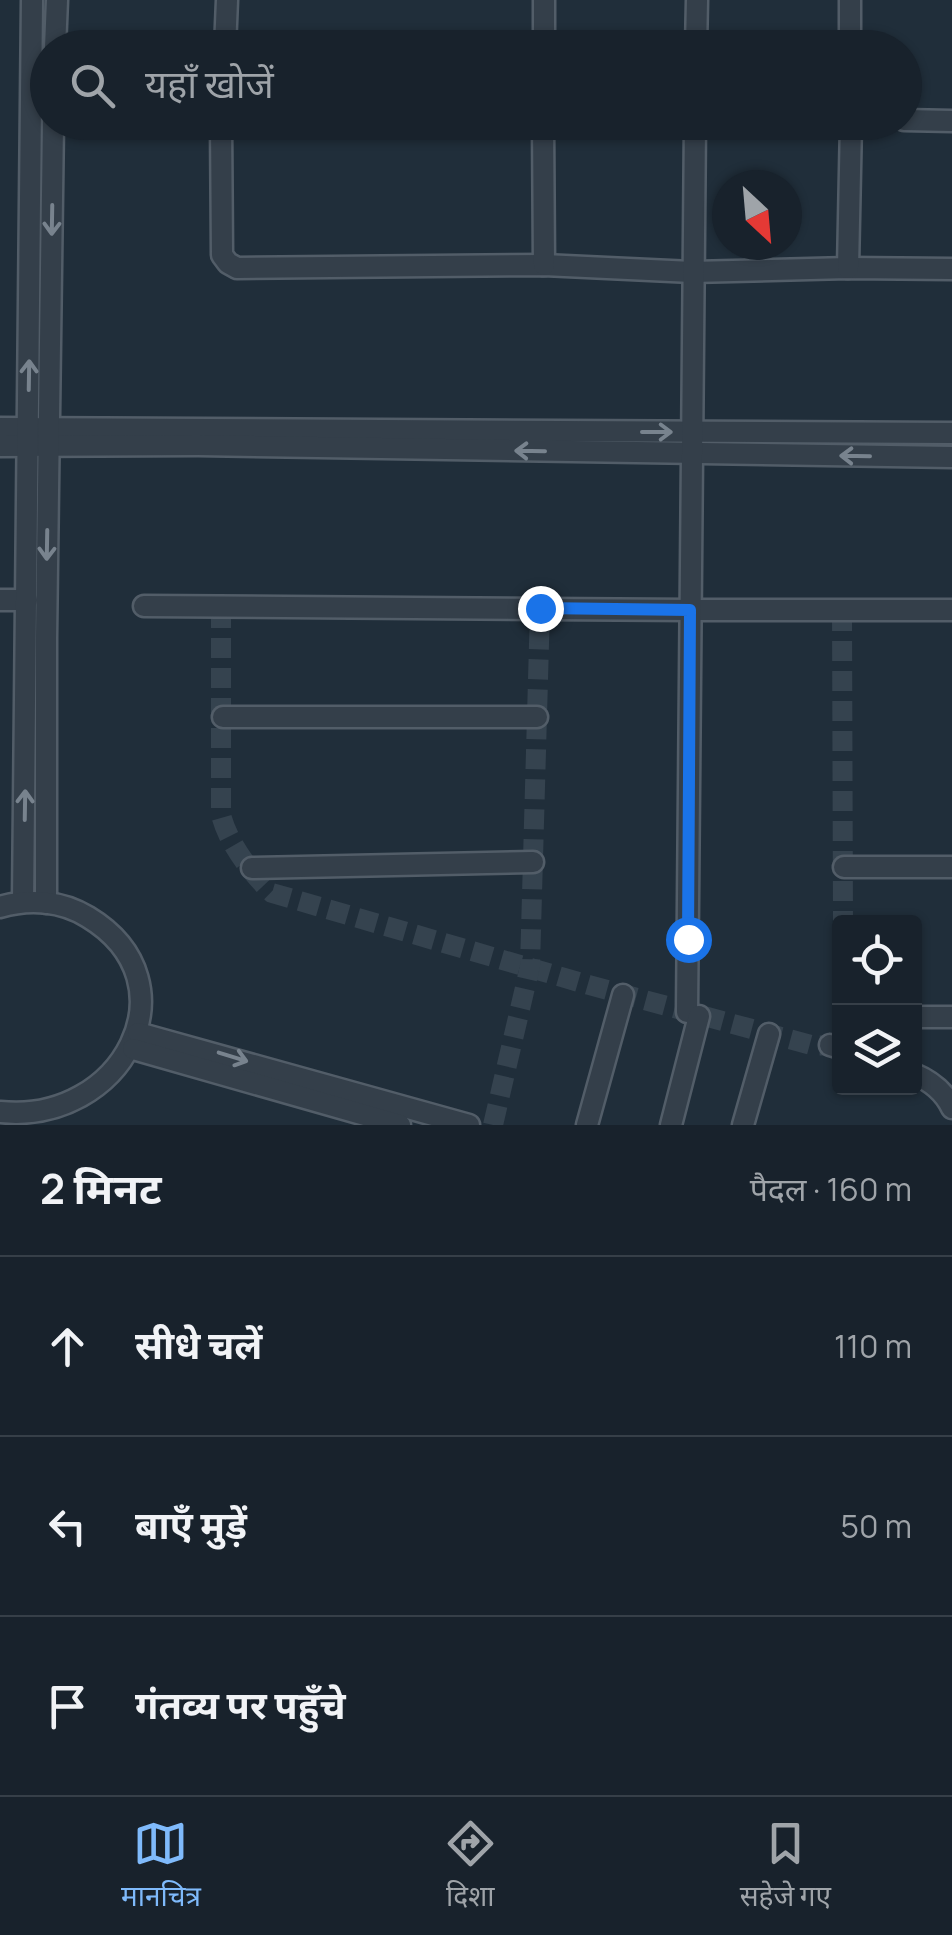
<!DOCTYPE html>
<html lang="hi">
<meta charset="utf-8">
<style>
body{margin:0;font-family:Manrope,"Noto Sans Devanagari",sans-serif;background:#252f38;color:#f1f3f6}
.controls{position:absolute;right:30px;bottom:30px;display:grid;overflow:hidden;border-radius:10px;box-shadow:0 2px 8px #0004}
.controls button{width:90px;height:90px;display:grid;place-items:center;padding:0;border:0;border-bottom:2px solid #363f48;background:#18222c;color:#f1f3f6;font:50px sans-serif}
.compass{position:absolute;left:712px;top:170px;width:90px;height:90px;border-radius:50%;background:#18222c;box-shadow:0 2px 8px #0004;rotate:154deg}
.stop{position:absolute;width:30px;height:30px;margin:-22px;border:8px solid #1a73e8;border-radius:50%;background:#fff}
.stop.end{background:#1a73e8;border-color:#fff;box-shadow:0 2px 10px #0008}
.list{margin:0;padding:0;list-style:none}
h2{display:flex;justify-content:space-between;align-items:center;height:130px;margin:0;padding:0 40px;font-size:42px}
h2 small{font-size:32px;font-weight:400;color:#9fa4a9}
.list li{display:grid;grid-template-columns:65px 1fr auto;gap:30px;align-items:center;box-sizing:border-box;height:180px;padding:0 40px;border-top:2px solid #363f48}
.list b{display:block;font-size:38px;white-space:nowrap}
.list em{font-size:32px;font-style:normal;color:#9fa4a9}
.icon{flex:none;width:55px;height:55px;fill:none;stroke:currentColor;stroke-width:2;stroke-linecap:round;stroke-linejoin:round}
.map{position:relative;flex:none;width:952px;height:1125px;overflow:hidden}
.search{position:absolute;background:#18222c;box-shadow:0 2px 8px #0004;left:30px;right:30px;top:30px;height:110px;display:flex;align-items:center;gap:25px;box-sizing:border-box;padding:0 35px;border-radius:55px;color:#9fa4a9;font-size:38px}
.sheet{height:670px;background:#18222c}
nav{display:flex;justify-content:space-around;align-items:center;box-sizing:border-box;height:140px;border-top:2px solid #363f48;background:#18222c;font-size:28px;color:#9fa4a9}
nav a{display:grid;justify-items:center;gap:5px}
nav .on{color:#7fbafb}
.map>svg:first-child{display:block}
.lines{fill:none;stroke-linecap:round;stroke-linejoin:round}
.street-tunnel{stroke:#35434f;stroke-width:20;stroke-dasharray:20 10;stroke-linecap:butt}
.street-casing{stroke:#525d68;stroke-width:25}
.street{stroke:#343f4a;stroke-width:20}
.oneway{stroke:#78838e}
.route{stroke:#1a73e8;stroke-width:12}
</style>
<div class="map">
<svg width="952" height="1125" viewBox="0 0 952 1125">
<rect width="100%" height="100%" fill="#202e3a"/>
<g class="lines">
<g class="street-tunnel">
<path d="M221,608V815C228,843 251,873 272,893L589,985L811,1045C822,1046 835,1047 840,1034"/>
<path d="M842,611L843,922"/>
<path d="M493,1125L530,966L540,608"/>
</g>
<defs>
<g id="street">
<path d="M850,0V48"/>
<path d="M55,48L57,0"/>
<path d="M225,48L227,0"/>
<path d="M544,48V0"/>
<path d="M696,48L697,0"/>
<path d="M904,120L952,121"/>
<path d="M221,122L222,255L228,263L237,268L544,265L692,272L848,268L952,269"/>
<path d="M543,122L544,265"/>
<path d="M848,268L851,122"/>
<path d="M0,428L952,433"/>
<path d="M0,446L198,445L952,457"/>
<path d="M0,600H27"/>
<path d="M144,606L690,610H952"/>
<path d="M223,717H537"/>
<path d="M844,867H952"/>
<path d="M252,868L533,862"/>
<path d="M23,902L32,0"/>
<path d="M46,903V638L53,122"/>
<path d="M0,907C30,898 62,901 88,917C197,983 122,1125 0,1112"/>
<path d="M687,1012L695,122"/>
<path d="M914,1017H952"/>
<path d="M138,1033L469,1125"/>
<path d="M830,1045L840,1048"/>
<path d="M133,1049L400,1125"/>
<path d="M914,1074C931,1081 944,1091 952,1108"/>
<path d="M587,1125L623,995"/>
<path d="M671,1125L699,1016"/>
<path d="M743,1125L769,1034"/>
</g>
</defs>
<use href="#street" class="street-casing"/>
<use href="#street" class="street"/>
</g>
<defs><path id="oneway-shaft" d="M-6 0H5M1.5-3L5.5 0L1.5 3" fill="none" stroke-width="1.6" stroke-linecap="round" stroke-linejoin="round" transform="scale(2.5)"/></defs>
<g class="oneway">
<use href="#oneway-shaft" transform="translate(52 220) rotate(91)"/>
<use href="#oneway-shaft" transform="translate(29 375) rotate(-89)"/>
<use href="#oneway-shaft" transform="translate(657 432)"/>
<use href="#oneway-shaft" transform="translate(530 451) rotate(-179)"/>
<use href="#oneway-shaft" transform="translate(855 456) rotate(-179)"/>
<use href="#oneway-shaft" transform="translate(47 545) rotate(91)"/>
<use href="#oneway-shaft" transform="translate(25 805) rotate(-89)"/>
<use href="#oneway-shaft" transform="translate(233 1057) rotate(17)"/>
</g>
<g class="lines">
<path class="route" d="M540,608L690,610L688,939"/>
</g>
</svg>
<div class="controls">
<button><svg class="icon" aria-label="locate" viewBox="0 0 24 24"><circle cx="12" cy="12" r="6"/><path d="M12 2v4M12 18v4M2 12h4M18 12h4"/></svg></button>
<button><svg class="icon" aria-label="layers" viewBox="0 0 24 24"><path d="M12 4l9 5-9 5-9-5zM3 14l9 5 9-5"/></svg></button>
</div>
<svg class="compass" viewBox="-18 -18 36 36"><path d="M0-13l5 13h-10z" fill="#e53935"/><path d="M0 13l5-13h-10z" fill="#9fa4a9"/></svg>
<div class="stop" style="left:688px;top:939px"></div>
<div class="stop end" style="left:540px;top:608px"></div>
<div class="search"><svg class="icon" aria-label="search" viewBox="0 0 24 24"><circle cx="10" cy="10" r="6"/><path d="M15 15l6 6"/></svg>यहाँ खोजें</div>
</div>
<section class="sheet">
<h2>2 मिनट<small>पैदल · 160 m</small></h2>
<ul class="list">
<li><svg class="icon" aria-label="ahead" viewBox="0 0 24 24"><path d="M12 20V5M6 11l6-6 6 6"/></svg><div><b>सीधे चलें</b></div><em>110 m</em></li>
<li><svg class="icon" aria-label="left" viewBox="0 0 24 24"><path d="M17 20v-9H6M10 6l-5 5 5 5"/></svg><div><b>बाएँ मुड़ें</b></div><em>50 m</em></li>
<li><svg class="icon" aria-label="arrive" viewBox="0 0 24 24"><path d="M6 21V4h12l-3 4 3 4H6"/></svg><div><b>गंतव्य पर पहुँचे</b></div></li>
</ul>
</section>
<nav>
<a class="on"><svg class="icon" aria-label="map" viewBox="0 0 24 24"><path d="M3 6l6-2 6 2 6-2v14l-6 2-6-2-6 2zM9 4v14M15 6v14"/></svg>मानचित्र</a>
<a><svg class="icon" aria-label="directions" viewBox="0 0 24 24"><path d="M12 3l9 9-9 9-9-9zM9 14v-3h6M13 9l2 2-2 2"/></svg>दिशा</a>
<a><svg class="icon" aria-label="saved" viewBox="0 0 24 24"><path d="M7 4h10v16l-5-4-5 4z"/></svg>सहेजे गए</a>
</nav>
